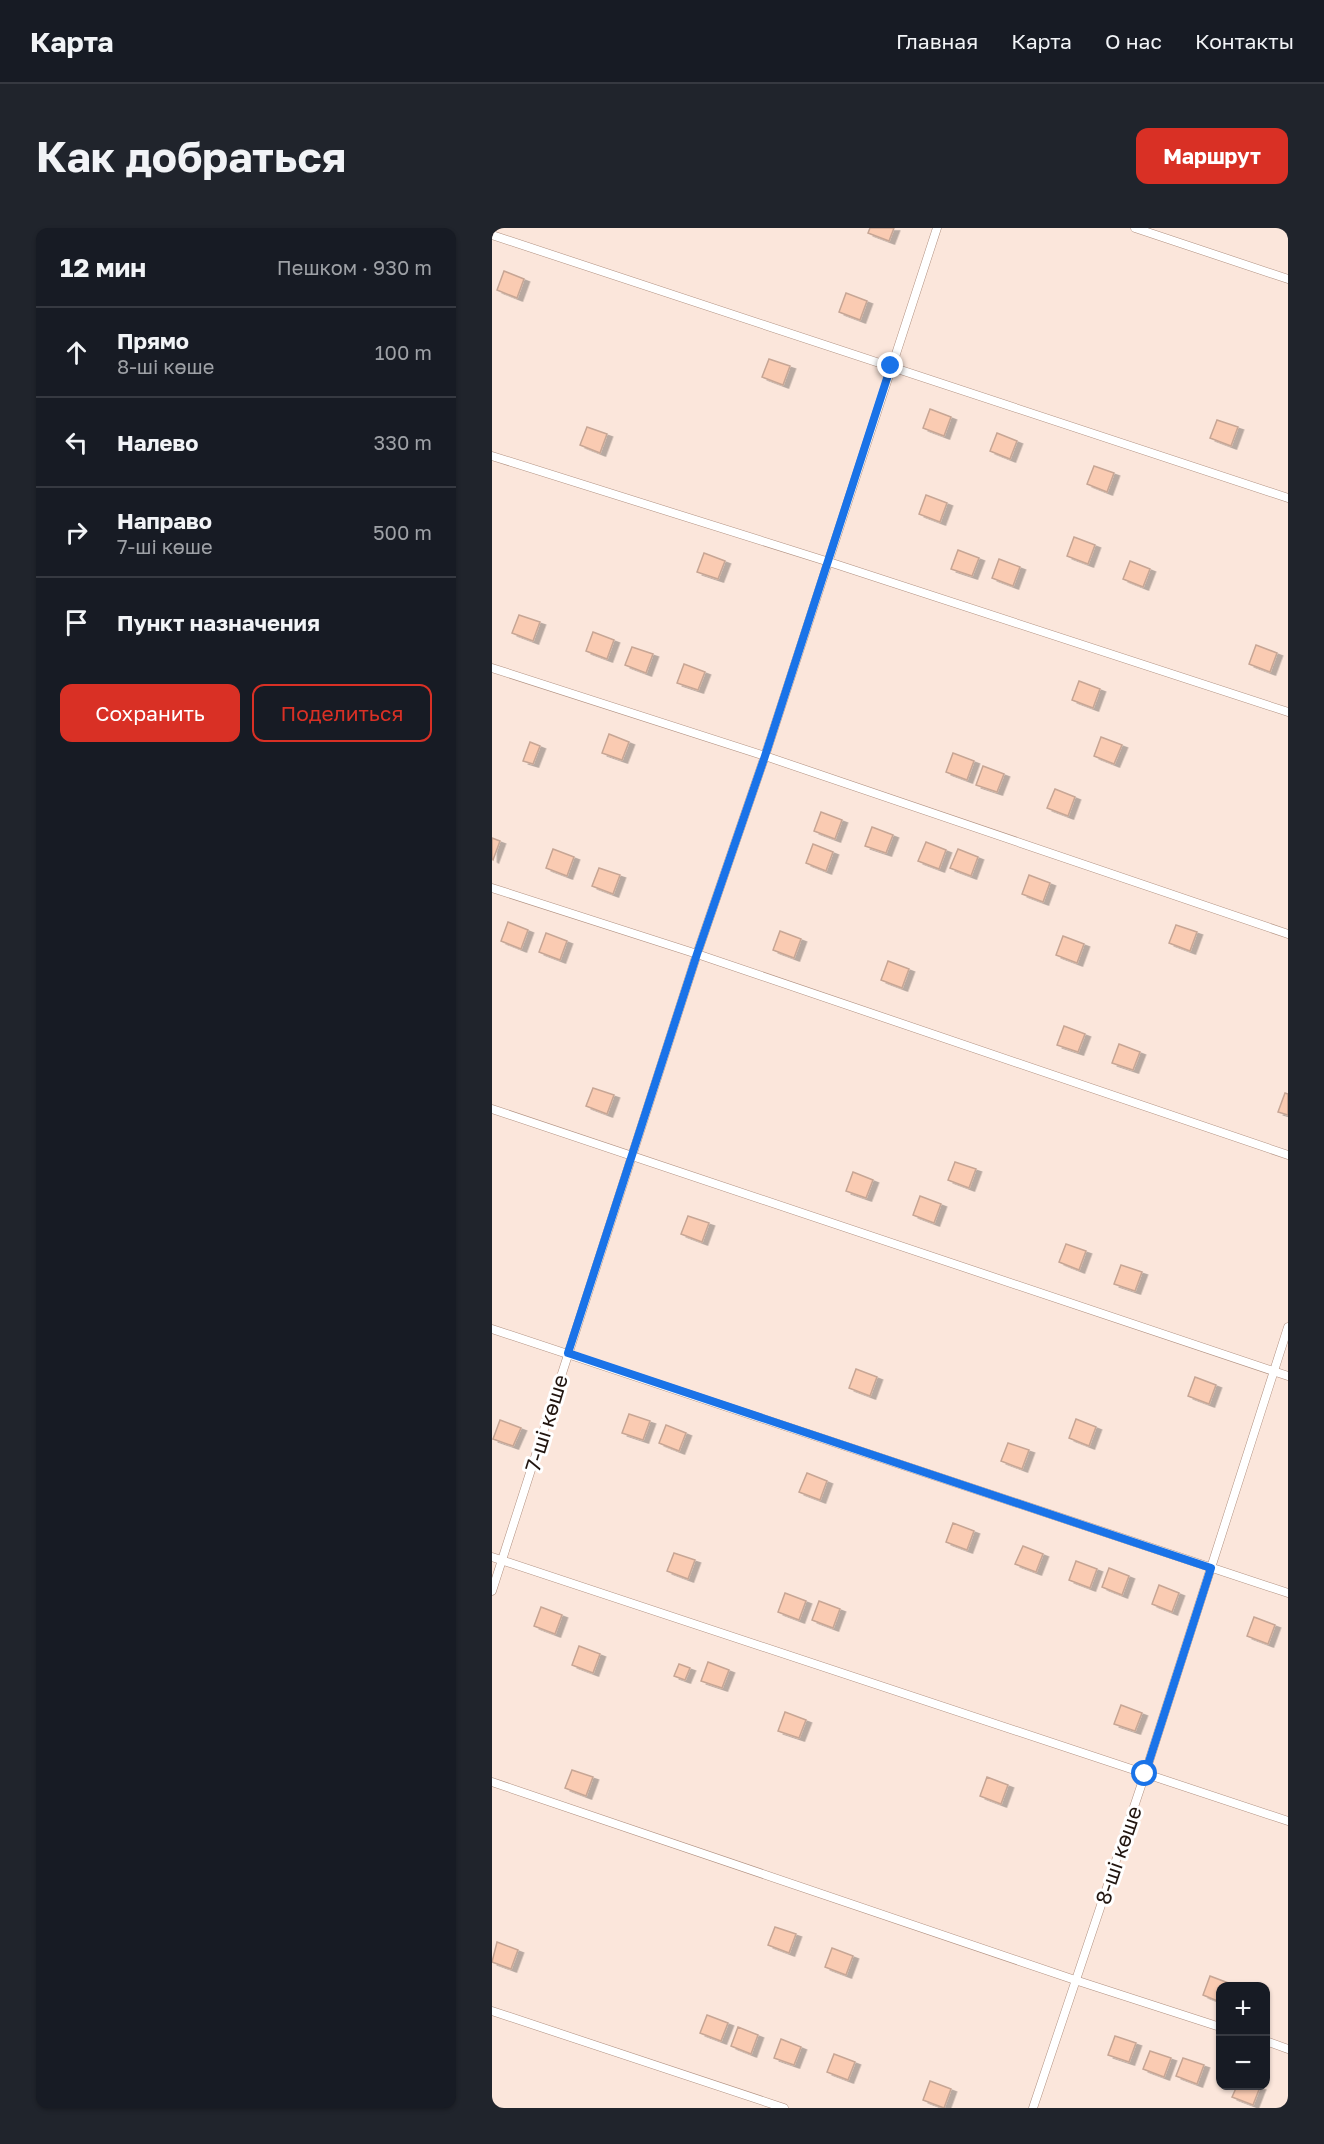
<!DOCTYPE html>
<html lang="ru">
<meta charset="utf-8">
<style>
body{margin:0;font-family:"Golos Text",sans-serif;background:#20242c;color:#f1f3f6}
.controls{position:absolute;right:18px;bottom:18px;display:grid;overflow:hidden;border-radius:12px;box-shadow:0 2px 4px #0004}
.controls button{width:54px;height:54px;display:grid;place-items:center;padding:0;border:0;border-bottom:2px solid #363941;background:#171b24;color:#f1f3f6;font:30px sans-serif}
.stop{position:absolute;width:18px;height:18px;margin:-14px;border:4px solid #1a73e8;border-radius:50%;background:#fff}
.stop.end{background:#1a73e8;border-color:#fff;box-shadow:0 2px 6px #0008}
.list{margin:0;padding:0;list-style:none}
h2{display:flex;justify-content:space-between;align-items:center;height:78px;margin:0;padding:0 24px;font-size:26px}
h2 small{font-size:20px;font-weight:400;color:#9ea1a6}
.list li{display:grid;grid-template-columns:39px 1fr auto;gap:18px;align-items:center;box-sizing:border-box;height:90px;padding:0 24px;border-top:2px solid #363941}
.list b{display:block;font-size:22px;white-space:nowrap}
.list p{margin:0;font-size:20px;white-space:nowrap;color:#9ea1a6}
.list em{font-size:20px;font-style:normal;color:#9ea1a6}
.actions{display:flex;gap:12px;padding:18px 24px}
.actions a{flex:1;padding:14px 0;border:2px solid #d93025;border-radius:12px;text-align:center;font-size:21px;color:#d93025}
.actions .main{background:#d93025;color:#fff}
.icon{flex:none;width:33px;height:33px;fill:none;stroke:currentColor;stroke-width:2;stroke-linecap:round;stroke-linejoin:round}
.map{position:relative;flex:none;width:796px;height:1880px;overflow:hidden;border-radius:12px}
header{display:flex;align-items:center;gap:36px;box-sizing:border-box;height:84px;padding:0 30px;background:#171b24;border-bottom:2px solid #363941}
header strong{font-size:28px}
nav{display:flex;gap:33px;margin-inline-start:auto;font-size:21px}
.intro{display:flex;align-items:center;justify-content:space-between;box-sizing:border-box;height:144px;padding:0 36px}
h1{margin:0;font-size:42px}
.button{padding:15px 27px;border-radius:12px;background:#d93025;color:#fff;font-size:21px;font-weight:700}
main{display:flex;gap:36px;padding:0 36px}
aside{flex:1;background:#171b24;border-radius:12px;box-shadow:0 2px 4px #0004}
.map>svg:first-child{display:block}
.building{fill:#facbb2;stroke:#c7a695;stroke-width:1.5;filter:url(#shadow)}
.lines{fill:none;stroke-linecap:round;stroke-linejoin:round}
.service-casing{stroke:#b09080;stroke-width:9}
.service{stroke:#fff;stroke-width:8}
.route{stroke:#1a73e8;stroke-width:8}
.labels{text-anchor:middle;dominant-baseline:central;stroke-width:6;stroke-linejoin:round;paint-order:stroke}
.street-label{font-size:21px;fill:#21150f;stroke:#fff}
</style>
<header>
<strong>Карта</strong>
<nav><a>Главная</a><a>Карта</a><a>О нас</a><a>Контакты</a></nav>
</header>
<div class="intro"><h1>Как добраться</h1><a class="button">Маршрут</a></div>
<main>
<aside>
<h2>12 мин<small>Пешком · 930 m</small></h2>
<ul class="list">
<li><svg class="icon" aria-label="ahead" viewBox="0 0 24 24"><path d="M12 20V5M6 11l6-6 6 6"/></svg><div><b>Прямо</b><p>8-ші көше</p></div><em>100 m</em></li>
<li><svg class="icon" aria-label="left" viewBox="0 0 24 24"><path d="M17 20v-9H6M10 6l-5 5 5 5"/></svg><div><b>Налево</b></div><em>330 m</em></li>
<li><svg class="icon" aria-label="right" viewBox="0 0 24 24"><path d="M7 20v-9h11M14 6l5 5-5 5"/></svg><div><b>Направо</b><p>7-ші көше</p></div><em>500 m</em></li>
<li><svg class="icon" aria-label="arrive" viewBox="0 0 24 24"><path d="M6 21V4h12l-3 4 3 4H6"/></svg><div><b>Пункт назначения</b></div></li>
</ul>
<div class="actions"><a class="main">Сохранить</a><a>Поделиться</a></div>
</aside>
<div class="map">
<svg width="796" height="1880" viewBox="0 0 796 1880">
<defs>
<filter id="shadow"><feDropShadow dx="5.5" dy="3" stdDeviation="0" flood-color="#0004"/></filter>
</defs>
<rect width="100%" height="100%" fill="#fbe6db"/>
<g class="building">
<path d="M378,0H402L397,13L376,5Z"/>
<path d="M12,43L32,51L25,70L5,62Z"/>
<path d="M354,65L375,73L368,92L347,84Z"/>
<path d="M277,131L298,138L291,157L270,149Z"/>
<path d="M438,181L459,189L452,208L431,200Z"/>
<path d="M725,192L746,199L739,218L718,210Z"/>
<path d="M95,199L115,206L108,225L88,217Z"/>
<path d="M505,205L525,213L518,231L498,223Z"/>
<path d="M602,238L622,245L615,264L595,256Z"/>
<path d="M434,267L455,275L448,294L427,286Z"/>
<path d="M582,309L603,317L596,336L575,328Z"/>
<path d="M466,322L487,330L480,348L459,341Z"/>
<path d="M212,325L233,333L226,351L205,344Z"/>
<path d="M507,331L528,339L521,358L500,350Z"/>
<path d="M638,333L658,341L651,359L631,351Z"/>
<path d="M27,387L48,394L41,413L20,405Z"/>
<path d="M101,404L122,412L115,431L94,423Z"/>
<path d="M764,417L785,425L778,444L757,436Z"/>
<path d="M140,419L161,426L154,445L133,437Z"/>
<path d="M192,436L213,444L206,462L185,455Z"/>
<path d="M587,453L608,461L601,480L580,472Z"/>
<path d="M117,506L137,514L130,532L110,525Z"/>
<path d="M609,509L630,517L622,536L602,528Z"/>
<path d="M38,514L48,518L41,536L31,533Z"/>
<path d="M461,525L482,533L475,552L454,544Z"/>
<path d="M491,538L512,546L505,564L484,557Z"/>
<path d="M563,561L583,569L576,588L555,580Z"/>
<path d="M329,584L350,592L343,611L322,603Z"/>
<path d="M380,599L401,607L394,625L373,618Z"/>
<path d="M0,610L8,613L1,632L0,631Z"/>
<path d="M434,614L454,622L447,641L426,633Z"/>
<path d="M321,616L341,624L334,643L314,635Z"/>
<path d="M61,621L82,629L75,648L54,640Z"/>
<path d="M466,621L486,629L479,648L458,640Z"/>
<path d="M107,640L128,647L121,666L100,658Z"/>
<path d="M537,647L558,655L551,674L530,666Z"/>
<path d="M16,694L36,702L29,721L9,713Z"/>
<path d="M684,697L705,704L698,723L677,715Z"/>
<path d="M288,703L309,711L302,730L281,722Z"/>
<path d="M54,705L75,713L68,732L47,724Z"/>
<path d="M571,708L592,716L585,735L564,727Z"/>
<path d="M396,733L417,741L410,760L389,752Z"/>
<path d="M572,798L593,806L586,824L565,817Z"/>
<path d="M627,816L648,824L641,842L620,835Z"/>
<path d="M101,860L122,867L115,886L94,878Z"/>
<path d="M793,865L796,866V887L786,884Z"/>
<path d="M463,934L484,941L477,960L456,952Z"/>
<path d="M361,944L381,952L374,970L354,963Z"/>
<path d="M428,968L449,976L442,995L421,987Z"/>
<path d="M196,988L217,995L210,1014L189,1006Z"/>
<path d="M574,1016L594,1023L587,1042L567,1034Z"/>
<path d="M629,1037L650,1044L643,1063L622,1056Z"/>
<path d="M364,1141L385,1149L378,1168L357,1160Z"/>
<path d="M703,1149L724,1157L717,1176L696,1168Z"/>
<path d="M137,1186L158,1193L151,1212L130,1205Z"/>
<path d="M584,1191L604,1199L597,1218L577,1210Z"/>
<path d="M8,1192L29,1200L21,1218L1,1211Z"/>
<path d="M174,1197L194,1205L187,1223L167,1215Z"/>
<path d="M516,1215L537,1222L530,1241L509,1233Z"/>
<path d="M315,1245L335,1253L328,1272L307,1264Z"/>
<path d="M461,1295L482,1303L475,1322L454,1314Z"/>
<path d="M531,1318L551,1326L544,1344L523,1336Z"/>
<path d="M182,1325L203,1332L196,1351L175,1343Z"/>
<path d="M584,1333L605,1341L598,1360L577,1352Z"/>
<path d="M617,1340L637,1348L630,1367L610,1359Z"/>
<path d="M667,1357L687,1365L680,1384L660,1376Z"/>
<path d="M293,1365L314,1373L307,1392L286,1384Z"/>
<path d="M327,1373L348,1381L341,1400L320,1392Z"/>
<path d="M49,1379L70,1387L63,1406L42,1398Z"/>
<path d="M762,1389L783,1397L776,1416L755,1408Z"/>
<path d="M87,1418L108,1426L101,1445L80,1437Z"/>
<path d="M216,1434L237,1442L230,1460L209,1453Z"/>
<path d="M187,1436L198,1440L193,1452L182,1448Z"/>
<path d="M629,1477L650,1485L643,1503L622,1496Z"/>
<path d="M293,1484L314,1492L307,1510L286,1503Z"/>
<path d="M80,1542L101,1549L94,1568L73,1560Z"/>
<path d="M495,1549L516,1557L509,1576L488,1568Z"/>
<path d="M283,1699L304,1706L297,1725L276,1717Z"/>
<path d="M5,1714L26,1722L19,1741L0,1734Z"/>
<path d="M340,1720L361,1728L354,1747L333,1739Z"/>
<path d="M718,1748L739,1756L738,1758H728V1774L711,1767Z"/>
<path d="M215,1787L236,1795L229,1813L208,1805Z"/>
<path d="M246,1799L266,1807L259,1826L239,1818Z"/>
<path d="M623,1808L644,1815L637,1834L616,1827Z"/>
<path d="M289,1811L309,1819L302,1837L282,1830Z"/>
<path d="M658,1823L679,1830L672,1849L651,1841Z"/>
<path d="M342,1826L363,1834L356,1852L335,1844Z"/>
<path d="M691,1830L712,1837L705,1856L684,1848Z"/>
<path d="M438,1853L459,1861L452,1880L431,1872Z"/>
<path d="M745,1858L768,1859L761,1877L740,1869Z"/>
</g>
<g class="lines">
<defs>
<g id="service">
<path d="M643,0L796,51"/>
<path d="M0,7L796,270"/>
<path d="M0,228L337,334L796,484"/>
<path d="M0,440L273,528L796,706"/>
<path d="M0,660L205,726L796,927"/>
<path d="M0,881L796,1148"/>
<path d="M0,1101L796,1365"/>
<path d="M0,1329L796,1593"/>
<path d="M0,1363L205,726L273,528L445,0"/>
<path d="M0,1554L583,1752L728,1799"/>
<path d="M0,1783L292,1880"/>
<path d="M774,1813L796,1821"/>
<path d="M541,1880L653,1546L796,1099"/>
</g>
</defs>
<use href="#service" class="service-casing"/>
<use href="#service" class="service"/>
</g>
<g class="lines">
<path class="route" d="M399,138L273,528L205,726L76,1125L719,1340L653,1546"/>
</g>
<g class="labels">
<g class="street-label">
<text transform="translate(54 1195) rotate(-73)">7-ші көше</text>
<text transform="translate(626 1627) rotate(-71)">8-ші көше</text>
</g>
</g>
</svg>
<div class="controls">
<button>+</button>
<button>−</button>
</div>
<div class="stop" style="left:653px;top:1546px"></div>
<div class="stop end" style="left:399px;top:138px"></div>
</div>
</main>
